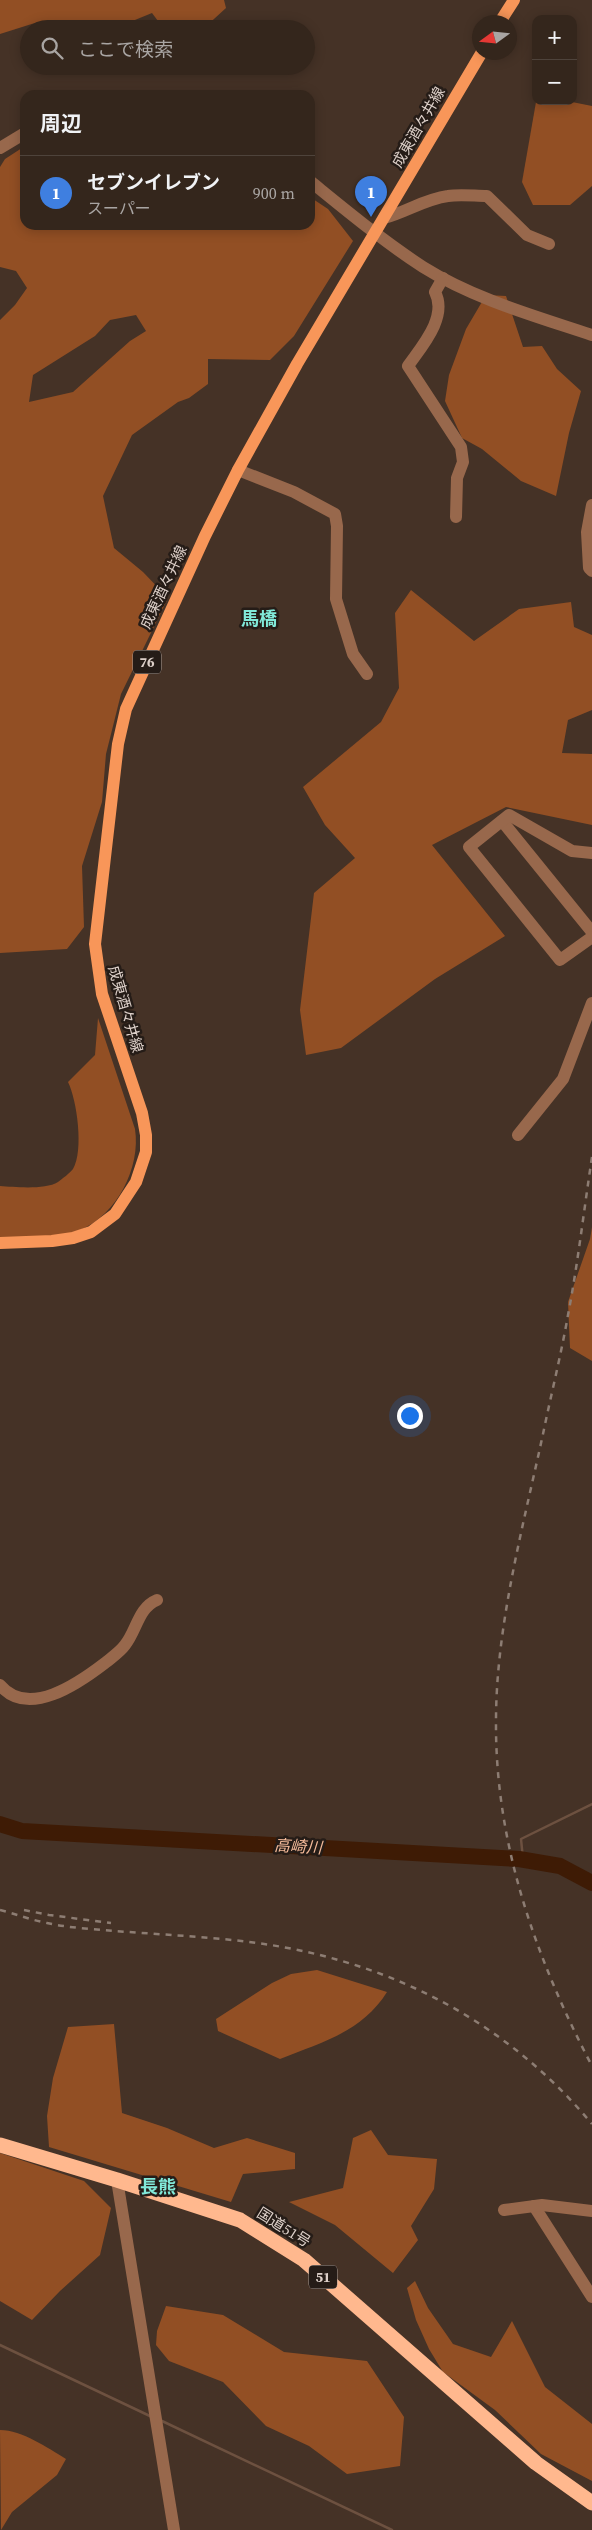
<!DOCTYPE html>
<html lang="ja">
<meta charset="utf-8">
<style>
body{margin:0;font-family:"Source Serif 4","Noto Sans JP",serif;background:#3c2e25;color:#f1f3f6}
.controls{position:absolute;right:15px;top:15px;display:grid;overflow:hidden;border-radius:10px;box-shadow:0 2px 12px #0003}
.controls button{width:45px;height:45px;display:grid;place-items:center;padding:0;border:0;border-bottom:1px solid #4e433b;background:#34261c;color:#f1f3f6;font:25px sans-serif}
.compass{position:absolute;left:472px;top:15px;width:45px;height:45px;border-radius:50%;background:#34261c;box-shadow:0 2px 12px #0003;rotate:255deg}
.you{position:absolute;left:409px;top:1415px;width:18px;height:18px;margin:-12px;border:4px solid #fff;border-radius:50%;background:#1a73e8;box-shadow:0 0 0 8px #1a73e833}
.badge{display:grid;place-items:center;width:32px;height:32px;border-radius:50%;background:#d6ab8b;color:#fff;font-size:16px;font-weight:700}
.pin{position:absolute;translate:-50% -41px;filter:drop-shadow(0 1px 2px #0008)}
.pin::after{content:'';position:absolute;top:26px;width:18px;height:15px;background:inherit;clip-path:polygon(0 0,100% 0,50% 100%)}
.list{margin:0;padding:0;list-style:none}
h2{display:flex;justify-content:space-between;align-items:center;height:65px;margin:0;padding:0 20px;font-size:21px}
h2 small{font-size:16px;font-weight:400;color:#a9a5a3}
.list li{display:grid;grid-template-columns:32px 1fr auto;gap:15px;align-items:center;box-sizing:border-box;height:75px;padding:0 20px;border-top:1px solid #4e433b}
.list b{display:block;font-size:19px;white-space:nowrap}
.list p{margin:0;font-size:16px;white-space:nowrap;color:#a9a5a3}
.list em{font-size:16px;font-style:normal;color:#a9a5a3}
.icon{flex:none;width:28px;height:28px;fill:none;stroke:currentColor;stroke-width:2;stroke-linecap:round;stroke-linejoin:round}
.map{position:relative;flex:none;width:592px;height:2530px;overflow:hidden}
.search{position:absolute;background:#34261c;box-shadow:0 2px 12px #0003;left:20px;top:20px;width:295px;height:55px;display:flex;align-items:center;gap:12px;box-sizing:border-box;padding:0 18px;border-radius:28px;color:#a9a5a3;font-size:19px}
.panel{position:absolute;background:#34261c;box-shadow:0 2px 12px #0003;left:20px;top:90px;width:295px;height:140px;border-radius:15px}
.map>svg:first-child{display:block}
.forest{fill:#924f24;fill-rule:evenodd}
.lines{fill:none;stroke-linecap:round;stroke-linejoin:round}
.stream{stroke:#6d5140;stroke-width:2.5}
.river{stroke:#3e1b05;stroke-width:16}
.minor{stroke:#98684c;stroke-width:12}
.major{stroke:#f89659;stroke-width:12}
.highway{stroke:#ffb88e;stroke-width:15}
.rail{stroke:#8d7d73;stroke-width:2.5;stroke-dasharray:6 6;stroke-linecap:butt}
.labels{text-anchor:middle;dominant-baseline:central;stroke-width:5;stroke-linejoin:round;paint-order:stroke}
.shield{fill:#251c17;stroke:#a59993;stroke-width:1}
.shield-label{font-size:14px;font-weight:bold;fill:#dccfc8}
.street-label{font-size:15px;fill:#dccfc8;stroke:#251c17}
.water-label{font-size:16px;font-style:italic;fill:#f5bb9a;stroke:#251c17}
.quarter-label{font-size:18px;font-weight:bold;fill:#81e9d9;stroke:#251c17}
</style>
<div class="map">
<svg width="592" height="2530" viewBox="0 0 592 2530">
<rect width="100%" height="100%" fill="#453226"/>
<g class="forest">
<path d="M0,0H224L226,8L203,29H164L152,13L113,29H70L38,22L0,34Z"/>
<path d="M567,101L592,106V186L570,205H533L522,182L536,102Z"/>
<path d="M25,146V225H310V197L328,209L353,241L294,336L270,360L208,359V384L189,398L178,402L132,435L103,496L114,548L143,572L168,598L121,694L106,754L102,802L82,866L84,927L67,949L0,953V320L15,305L27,288L16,271L0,267V167L5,159ZM136,315L146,331L130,341L73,392L29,402L33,375L95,336L110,320Z"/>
<path d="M486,295L506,296L523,347L542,346L557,369L581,391L569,433L556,496L521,481L482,449L462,438L445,401L449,375L466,329Z"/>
<path d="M411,590L474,641L519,609L571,602L574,627L592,635V710L568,720L562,753L592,754V825L506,807L432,845L505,936L435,979L341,1048L306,1055L300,1010L314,893L355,858L325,825L303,787L381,722L399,688L395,613Z"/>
<path d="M98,1018L135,1129C141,1167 117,1215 80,1230C56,1240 25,1238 0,1240V1186C15,1187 45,1190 58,1182C62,1179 70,1173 73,1169C84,1151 77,1100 68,1082L95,1055Z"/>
<path d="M592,1227V1361L570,1348L568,1302L590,1239Z"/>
<path d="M317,1970L387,1992C362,2032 322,2042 280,2059L218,2031L216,2019L272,1983L291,1974Z"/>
<path d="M114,2024L122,2113L167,2128L214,2148L247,2138L295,2153V2169L243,2174L231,2202L49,2147L47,2116L53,2078L68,2027Z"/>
<path d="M371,2130L388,2155L437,2159L434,2189L411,2226L418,2240L393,2273L335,2225L289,2202L343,2188L353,2138Z"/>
<path d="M0,2153L84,2181L111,2208L100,2255L60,2291L32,2320L0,2301Z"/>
<path d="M415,2281L428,2308L453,2344L491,2357L512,2321L545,2387L592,2424V2481L541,2454L495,2410L443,2372L429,2349L416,2320L407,2288Z"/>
<path d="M166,2306L223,2315L284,2352L367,2361L404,2417L400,2466L347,2474L309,2446L266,2426L223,2382L169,2361L156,2345L157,2331Z"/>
<path d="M0,2430C22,2430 48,2448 66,2459L57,2475L12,2512L1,2530Z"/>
</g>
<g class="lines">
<g class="stream">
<path d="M523,1859L521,1839L592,1804"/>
<path d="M0,2345L152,2417"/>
<path d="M162,2421L392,2530"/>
</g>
<path class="river" d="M0,1824L22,1831L519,1859L560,1866L592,1883"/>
<g class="minor">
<path d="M0,148L25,133"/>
<path d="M310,181C347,211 383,241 423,267C474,299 535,316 592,335"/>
<path d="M384,218C406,212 425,199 448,196C460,194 475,196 487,196L527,235L549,244"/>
<path d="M443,278L435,292C448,317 422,346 408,366L461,447L463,462L457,478L456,517"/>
<path d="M238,470L294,492L335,514L337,526L336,599L353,654L367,674"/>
<path d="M592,505L587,532L589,568L592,571"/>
<path d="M502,821L592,932"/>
<path d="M592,853L572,851L509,815L469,847L560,960L592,937"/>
<path d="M518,1135L563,1079L592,1003"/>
<path d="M0,1685C28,1719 79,1683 105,1663C111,1658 120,1652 125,1645C137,1630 138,1608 157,1600"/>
<path d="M117,2180L174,2530"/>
<path d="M534,2206L592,2297"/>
<path d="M504,2210L542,2205L592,2211"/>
</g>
<g class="major">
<path d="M500,22L514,0"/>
<path d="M0,1243L52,1241L73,1238L91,1232L115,1214L136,1182L146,1152V1135L142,1113L102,994L95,944L118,744L126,709L205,536L238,470L297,364L482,52"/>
</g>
<path class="highway" d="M0,2145L117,2180L240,2220L304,2260L536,2463L592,2503"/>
<g class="rail">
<path d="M592,1157C584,1209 578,1263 568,1315C561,1355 551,1395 543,1434C523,1527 496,1626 496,1721C495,1844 536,1959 592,2066"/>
<path d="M0,1910C16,1914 31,1920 47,1923C69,1928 93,1929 115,1931C154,1934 193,1936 232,1940C374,1954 499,2013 592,2124"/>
<path d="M24,1910L49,1915L111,1923"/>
</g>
</g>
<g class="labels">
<g class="shield">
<rect x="133" y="650.5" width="28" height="23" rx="4"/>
<rect x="309" y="2265.5" width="28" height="23" rx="4"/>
</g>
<g class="shield-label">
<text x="147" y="662">76</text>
<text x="323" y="2277">51</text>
</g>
<g class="street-label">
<text transform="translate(418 127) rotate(-60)">成東酒々井線</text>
<text transform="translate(163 587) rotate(-65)">成東酒々井線</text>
<text transform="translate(126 1009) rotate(74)">成東酒々井線</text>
<text transform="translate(284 2227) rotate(32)">国道51号</text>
</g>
<g class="water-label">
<text transform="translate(298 1846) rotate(3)">高崎川</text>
</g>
<g class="quarter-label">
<text x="259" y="618">馬橋</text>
<text x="158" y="2186">長熊</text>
</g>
</g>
</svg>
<div class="controls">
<button>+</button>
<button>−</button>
</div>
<svg class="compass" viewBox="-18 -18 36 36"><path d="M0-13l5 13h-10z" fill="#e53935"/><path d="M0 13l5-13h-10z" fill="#a9a5a3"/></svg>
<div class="you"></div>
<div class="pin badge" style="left:371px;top:217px;background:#3f7fe0">1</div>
<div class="search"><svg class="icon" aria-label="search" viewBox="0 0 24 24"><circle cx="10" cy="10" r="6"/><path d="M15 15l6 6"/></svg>ここで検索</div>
<section class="panel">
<h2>周辺<small></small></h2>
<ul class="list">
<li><span class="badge" style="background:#3f7fe0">1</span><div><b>セブンイレブン</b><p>スーパー</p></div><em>900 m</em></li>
</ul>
</section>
</div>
